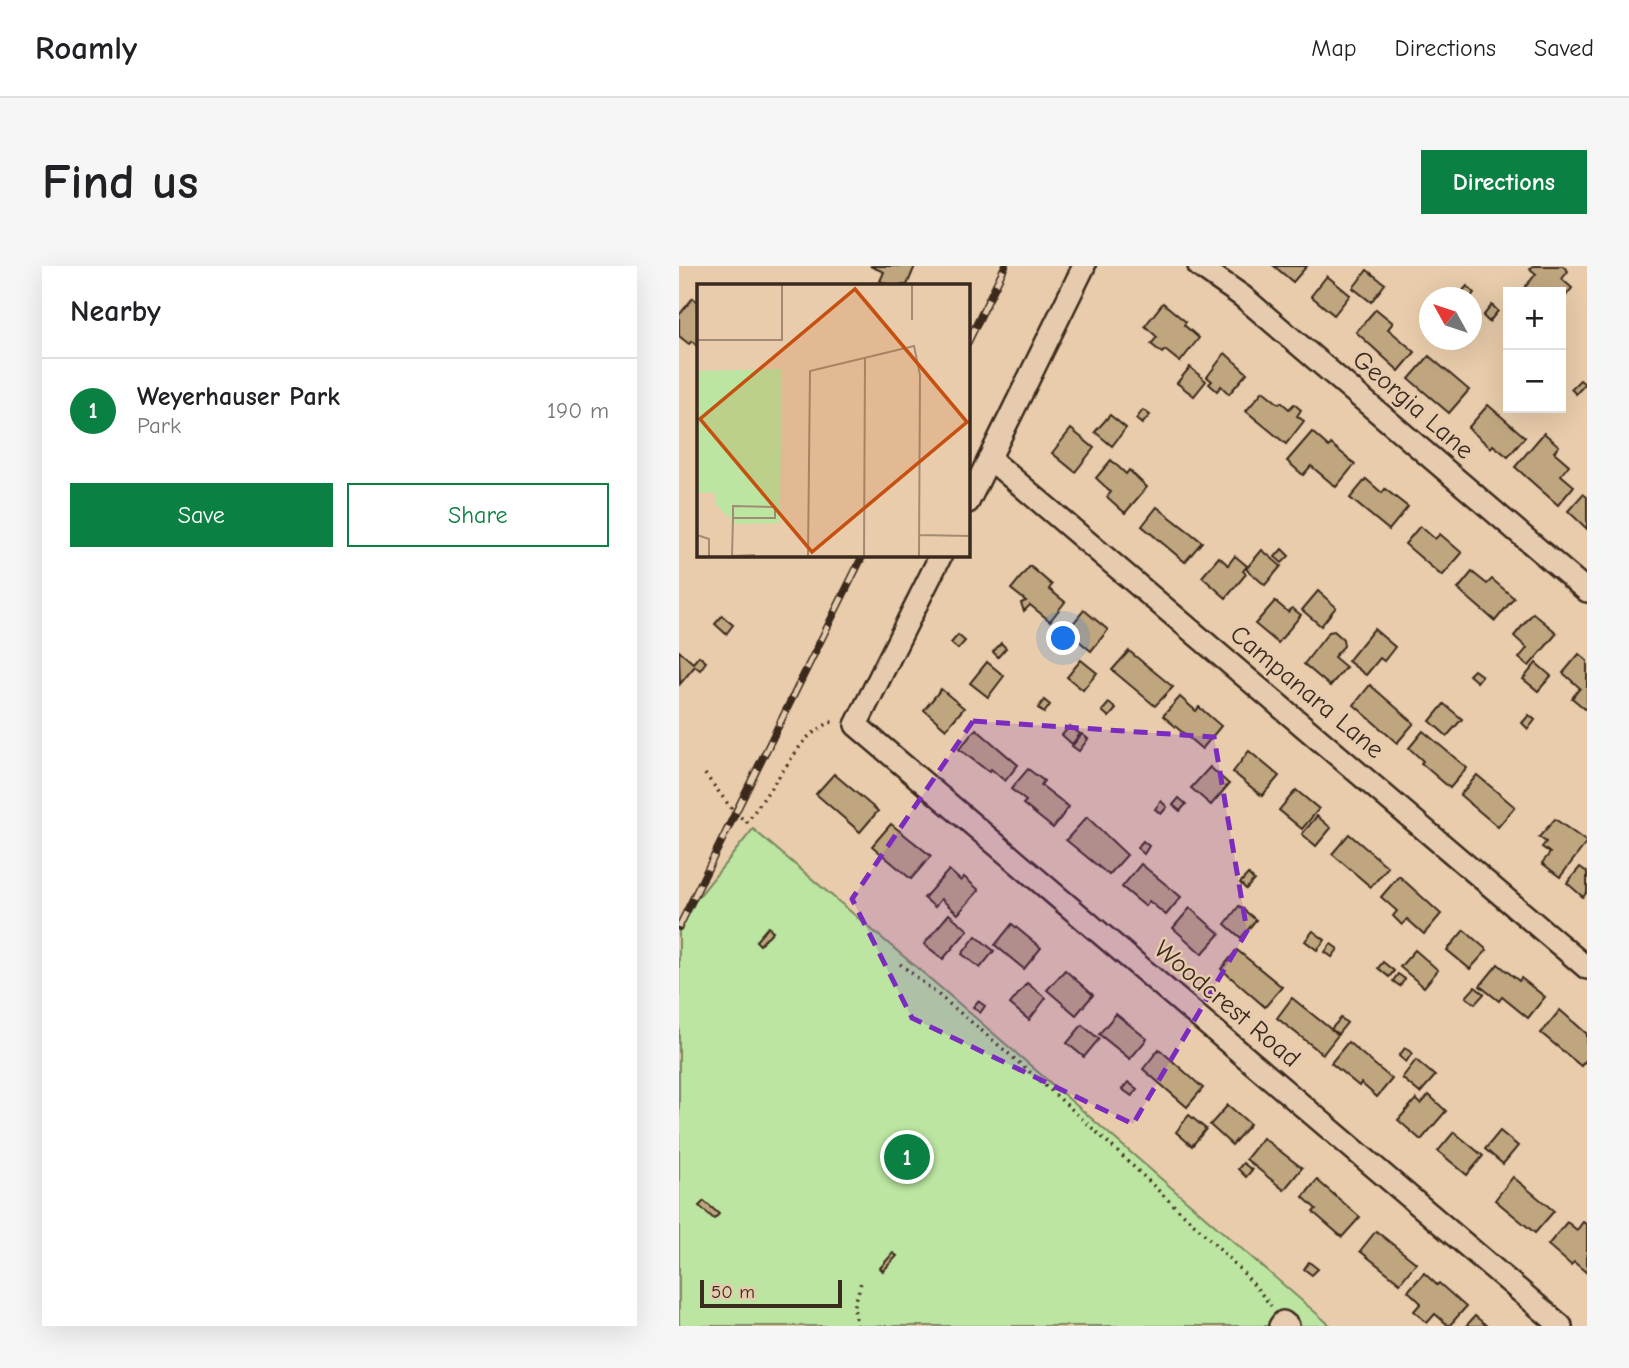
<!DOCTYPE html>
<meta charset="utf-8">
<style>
body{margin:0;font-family:"Comic Neue",sans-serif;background:#f6f6f6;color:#202124}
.controls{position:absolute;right:21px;top:21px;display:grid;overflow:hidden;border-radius:0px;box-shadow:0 7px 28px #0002}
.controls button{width:63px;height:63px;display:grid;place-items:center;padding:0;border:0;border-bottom:2px solid #e0e0e0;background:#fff;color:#202124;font:35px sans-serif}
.compass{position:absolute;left:740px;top:21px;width:63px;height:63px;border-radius:50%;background:#fff;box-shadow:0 7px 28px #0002;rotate:310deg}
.scale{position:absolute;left:21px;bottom:18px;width:142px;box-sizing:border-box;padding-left:7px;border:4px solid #3b2a1e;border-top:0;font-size:19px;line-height:24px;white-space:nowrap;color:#3b2a1e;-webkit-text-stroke:5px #e6cbae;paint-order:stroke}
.you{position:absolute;left:385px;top:373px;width:24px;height:24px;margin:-18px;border:5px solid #fff;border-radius:50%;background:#1a73e8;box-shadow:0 0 0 10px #1a73e833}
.badge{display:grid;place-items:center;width:46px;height:46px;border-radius:50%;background:#0b8043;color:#fff;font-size:23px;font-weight:700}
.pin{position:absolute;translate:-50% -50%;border:4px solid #fff;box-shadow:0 2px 7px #0006}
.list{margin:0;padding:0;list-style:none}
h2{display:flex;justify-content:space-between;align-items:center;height:91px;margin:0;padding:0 28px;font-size:30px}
h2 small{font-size:23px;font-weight:400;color:#757577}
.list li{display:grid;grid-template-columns:46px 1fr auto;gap:21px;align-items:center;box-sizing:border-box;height:105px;padding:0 28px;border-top:2px solid #e0e0e0}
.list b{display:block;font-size:26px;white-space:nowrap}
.list p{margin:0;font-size:23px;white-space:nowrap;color:#757577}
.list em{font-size:23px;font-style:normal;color:#757577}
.actions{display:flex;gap:14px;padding:21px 28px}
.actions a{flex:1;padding:16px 0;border:2px solid #0b8043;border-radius:0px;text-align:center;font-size:24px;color:#0b8043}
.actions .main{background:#0b8043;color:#fff}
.map{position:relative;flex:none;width:908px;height:1060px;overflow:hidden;border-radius:0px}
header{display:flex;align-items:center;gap:42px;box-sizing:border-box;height:98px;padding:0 35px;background:#fff;border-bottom:2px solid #e0e0e0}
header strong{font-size:33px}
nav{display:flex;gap:38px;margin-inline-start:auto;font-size:24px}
.intro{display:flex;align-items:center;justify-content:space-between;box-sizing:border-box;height:168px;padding:0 42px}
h1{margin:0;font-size:49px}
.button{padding:18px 32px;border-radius:0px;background:#0b8043;color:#fff;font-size:24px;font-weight:700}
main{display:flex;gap:42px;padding:0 42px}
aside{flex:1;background:#fff;border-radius:0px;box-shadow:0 7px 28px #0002}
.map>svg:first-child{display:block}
.green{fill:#bbe5a1;stroke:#7b8860;stroke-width:2}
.building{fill:#bfa67f;stroke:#3b2a1e;stroke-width:2}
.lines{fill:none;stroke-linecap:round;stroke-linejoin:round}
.minor-casing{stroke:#3b2a1e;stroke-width:26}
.path{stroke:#3b2a1e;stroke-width:3.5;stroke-dasharray:2 5;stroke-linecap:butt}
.minor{stroke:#e6cbae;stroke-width:21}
.rail-casing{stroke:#3b2a1e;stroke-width:8}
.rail{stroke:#e6cbae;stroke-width:5;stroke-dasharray:16;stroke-linecap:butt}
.marked{fill:#7b2cbf;fill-opacity:0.2;stroke:#7b2cbf;stroke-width:5;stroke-dasharray:14 9;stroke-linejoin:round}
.labels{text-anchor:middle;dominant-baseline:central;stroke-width:5;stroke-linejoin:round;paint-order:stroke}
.street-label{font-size:26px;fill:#3b2a1e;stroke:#e6cbae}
.inset-road{fill:none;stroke:#a38b73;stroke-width:2}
.view{fill:#c55010;fill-opacity:0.15;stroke:#c55010;stroke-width:3.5}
.inset-edge{fill:none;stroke:#3b2a1e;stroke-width:3.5}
</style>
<header>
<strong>Roamly</strong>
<nav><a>Map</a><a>Directions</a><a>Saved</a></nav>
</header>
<div class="intro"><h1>Find us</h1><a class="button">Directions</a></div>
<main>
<aside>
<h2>Nearby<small></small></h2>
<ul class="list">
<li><span class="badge">1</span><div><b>Weyerhauser Park</b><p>Park</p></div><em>190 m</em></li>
</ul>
<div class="actions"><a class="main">Save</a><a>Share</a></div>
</aside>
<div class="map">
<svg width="908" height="1060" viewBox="0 0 908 1060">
<rect width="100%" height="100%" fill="#e8ccab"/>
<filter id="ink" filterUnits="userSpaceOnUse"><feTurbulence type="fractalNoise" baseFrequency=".0143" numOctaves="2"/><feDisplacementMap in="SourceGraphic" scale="14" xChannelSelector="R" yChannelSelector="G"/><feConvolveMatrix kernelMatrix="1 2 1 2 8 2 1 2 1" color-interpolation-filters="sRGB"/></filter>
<g filter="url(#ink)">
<path class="green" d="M74,563L262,722L652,1060H0V655Z"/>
<g class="building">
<path d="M191,0H236L228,19H210L201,15L205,6Z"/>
<path d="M595,0H628L614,16Z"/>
<path d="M854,0H884L889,5L883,13L893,22L882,36V26H842L857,8L851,3Z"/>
<path d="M688,4L706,18L692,36L674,22Z"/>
<path d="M648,10L671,29L655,49L632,30Z"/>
<path d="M788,20L795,27L791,32H785L781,28Z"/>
<path d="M14,32L19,36V81L13,75L10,78L0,70V49Z"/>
<path d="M484,37L507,56L505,59L520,72L501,96L486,84L483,87L472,78L478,71L466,60Z"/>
<path d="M813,39L819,45L810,56L804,50Z"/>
<path d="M697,43L714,57L709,63L736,86L720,105L677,66Z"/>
<path d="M546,87L568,107L550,128L542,120L538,125L530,118L533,115L528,111Z"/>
<path d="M750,90L790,124L770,147L730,113Z"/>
<path d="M511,101L527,115L515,130L498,117Z"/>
<path d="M901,114L906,118L897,128L892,123Z"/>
<path d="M584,125L600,138L602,136L610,143L615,138L622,144L618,150L625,155L607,178L567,145Z"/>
<path d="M809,139L846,171L829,191L814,179L812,182L789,162Z"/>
<path d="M464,144L471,149L463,158L457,153Z"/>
<path d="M431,149L447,162L433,180L416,166Z"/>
<path d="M392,163L415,182L396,206L373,187Z"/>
<path d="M633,166L650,181L652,178L676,198L657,221L632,200L624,209L608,195Z"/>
<path d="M865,167L880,180L875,186L890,199L882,209L895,220L879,239L836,201Z"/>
<path d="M432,194L447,208L450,204L468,221L446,247L428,231L432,226L417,212Z"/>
<path d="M687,213L703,227L706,223L729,241L710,264L671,232Z"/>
<path d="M904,228L908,231V263L889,245Z"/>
<path d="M478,241L523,276L506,296L463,260Z"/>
<path d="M741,260L756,273L761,268L783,287L763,310L726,278Z"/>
<path d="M603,283L610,290L603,297L596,291Z"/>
<path d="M583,284L602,300L586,319L567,303Z"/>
<path d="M556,290L568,300L564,305L567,308L547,332L523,311L540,291L549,299Z"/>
<path d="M351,300L373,319L370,323L386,336L371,355L351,339L345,345L342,337L347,335L332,323Z"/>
<path d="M793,306L808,318L813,313L835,332L816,355L779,323Z"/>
<path d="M639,325L657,341L642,360L623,344Z"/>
<path d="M596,335L609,346L613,342L622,349L599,377L576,358Z"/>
<path d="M405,344L429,364L412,385L388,365Z"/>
<path d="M854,347L878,367L850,400L840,392L848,382L835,370Z"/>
<path d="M43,350L54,359L47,368L36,358Z"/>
<path d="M695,363L716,381L705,395L701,392L687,409L669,395Z"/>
<path d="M655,365L664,373L665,380L655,391L667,401L651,420L625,398L650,366Z"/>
<path d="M279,369L286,375L279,383L272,377Z"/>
<path d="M322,377L327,382L319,391L314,386Z"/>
<path d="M0,385L14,397L20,390L27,396L21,404L16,400L1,418Z"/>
<path d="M450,385L494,421L476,440L433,404Z"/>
<path d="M900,388L908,395V441L906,443L893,432L901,422L884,407Z"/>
<path d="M402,394L418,407L404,424L388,411Z"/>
<path d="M308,396L325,410L309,431L291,417Z"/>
<path d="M857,397L872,410L859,425L844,413Z"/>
<path d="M795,404L803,410L798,416L790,409Z"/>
<path d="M691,419L735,457L718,477L675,439Z"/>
<path d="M262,423L285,442L267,463L245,444Z"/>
<path d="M501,431L517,445L520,441L542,460L523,483L484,450Z"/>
<path d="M365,434L371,439L365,447L359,442Z"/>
<path d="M430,437L437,443L430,451L423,445Z"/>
<path d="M765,438L783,453L768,470L751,455Z"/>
<path d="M850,449L856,454L849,463L843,457Z"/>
<path d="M391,460L401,468L393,478L383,469Z"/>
<path d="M297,463L339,499L326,515L312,503L310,506L280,483Z"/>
<path d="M744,465L788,502L771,522L742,497L744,495L730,482Z"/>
<path d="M403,468L409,473L400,485L393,480Z"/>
<path d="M570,485L600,510L583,530L554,506Z"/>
<path d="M531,501L550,518L532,539L512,522Z"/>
<path d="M349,503L365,515L362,519L390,541L374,562L344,538L347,535L332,523Z"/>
<path d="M155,508L199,545L181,566L137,528Z"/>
<path d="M798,509L836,541L819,561L781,529Z"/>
<path d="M617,524L640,543L623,563L600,544Z"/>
<path d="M500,532L507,538L501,545L494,539Z"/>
<path d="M482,535L488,541L482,548L476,543Z"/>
<path d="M638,550L652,562L637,580L623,568Z"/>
<path d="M408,551L448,589L430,609L387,574Z"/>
<path d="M876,553L908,576L881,611L863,597L871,587L863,581L867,576L860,571Z"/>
<path d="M212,558L252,590L232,613L193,580Z"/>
<path d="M670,568L709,601L692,621L653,588Z"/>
<path d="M464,575L470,580L465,588L458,582Z"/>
<path d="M462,598L502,631L487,649L470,635L466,640L443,621Z"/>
<path d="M901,601L908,606V626L904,631L888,617Z"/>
<path d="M270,604L282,615L285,611L300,624L279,648L262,633L256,641L245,632Z"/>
<path d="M569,608L575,614L567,623L561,617Z"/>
<path d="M720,610L762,648L745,668L728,653L723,659L714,650L718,645L702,631Z"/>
<path d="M560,640L577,654L562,672L546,658Z"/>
<path d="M511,642L541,668L523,688L494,662Z"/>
<path d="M270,648L289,664L264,693L245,678Z"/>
<path d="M333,658L362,682L345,703L316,679Z"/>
<path d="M89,661L94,665L81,679L77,675Z"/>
<path d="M785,664L808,684L791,703L768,684Z"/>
<path d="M634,665L646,674L638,684L626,675Z"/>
<path d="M297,670L315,685L301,702L283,688Z"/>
<path d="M652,678L659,683L653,691L646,686Z"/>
<path d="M558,684L603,721L586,741L542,703Z"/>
<path d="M736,684L759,704L745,721L721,701Z"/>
<path d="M704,696L715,705L710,711L699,702Z"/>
<path d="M819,698L840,715L842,712L866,731L849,752L823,731L820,735L801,720Z"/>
<path d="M386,704L414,729L397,749L368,724Z"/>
<path d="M719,708L726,713L721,720L714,715Z"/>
<path d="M348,717L367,732L350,754L331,738Z"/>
<path d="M796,721L805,728L796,738L787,731Z"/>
<path d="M613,732L659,769L644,788L598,752Z"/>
<path d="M299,735L306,740L301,747L294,741Z"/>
<path d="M881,744L908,768V793L902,800L862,767Z"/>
<path d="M437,748L468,773L451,793L420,768Z"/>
<path d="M662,752L668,757L659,768L652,763Z"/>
<path d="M403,759L420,773L405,791L388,777Z"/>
<path d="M669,776L713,813L698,831L682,817L680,820L652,797Z"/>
<path d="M726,782L733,787L727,796L720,790Z"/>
<path d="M480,783L524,822L508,841L464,803Z"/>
<path d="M737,794L756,810L741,827L723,812Z"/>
<path d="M449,816L458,823L453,830L443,823Z"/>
<path d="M750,829L767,845L742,874L719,854L737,833L742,838Z"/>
<path d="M549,839L571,858L553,879L531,859Z"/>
<path d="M510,849L527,863L513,880L497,866Z"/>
<path d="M821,865L839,880L824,898L806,883Z"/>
<path d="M775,866L804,890L788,909L759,885Z"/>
<path d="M584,872L623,902L605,924L567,893Z"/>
<path d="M564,897L573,904L567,911L559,903Z"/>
<path d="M834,911L875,945L856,967L816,934Z"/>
<path d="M638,914L681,951L663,971L634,946L637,943L624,931Z"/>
<path d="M25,935L40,948L35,953L20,940Z"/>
<path d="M888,956L898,964L904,956L908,959V1007L895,996L892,999L869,979Z"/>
<path d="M697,965L737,997L721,1017L681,985Z"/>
<path d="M214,987L218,990L204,1005L201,1002Z"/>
<path d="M630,996L639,1003L633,1009L625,1003Z"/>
<path d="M745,1007L758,1019L760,1017L787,1041L770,1060L756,1048L748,1057L735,1045L742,1037L729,1025Z"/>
<path d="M796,1050L808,1060H787Z"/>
</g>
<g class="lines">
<defs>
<g id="minor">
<path d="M520,0L563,30L908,325"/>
<path d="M311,193L908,702"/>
<path d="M289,236L405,0"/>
<path d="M262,289L177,459L882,1060"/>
<path d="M601,1060L604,1056L609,1060"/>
</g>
</defs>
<use href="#minor" class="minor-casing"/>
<g class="path">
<path d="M26,508L56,547L68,556L122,479L131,469L151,456L157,457"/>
<path d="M221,698C313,771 401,848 485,930C522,965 561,999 592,1040"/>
<path d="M178,1060L175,1042L182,1016"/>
</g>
<use href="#minor" class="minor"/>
<defs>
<g id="rail">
<path d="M289,76L326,0"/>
<path d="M0,661L184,289"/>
</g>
</defs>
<use href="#rail" class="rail-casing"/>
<use href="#rail" class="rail"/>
</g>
</g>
<path class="marked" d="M294,455L535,471L568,665L454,858L233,752L173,633Z"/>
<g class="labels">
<g class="street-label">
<text transform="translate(734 139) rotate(41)">Georgia Lane</text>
<text transform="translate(628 426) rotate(40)">Campanara Lane</text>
<text transform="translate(548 738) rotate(40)">Woodcrest Road</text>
</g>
</g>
<g transform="translate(18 18)">
<rect width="273" height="273" fill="#e8ccab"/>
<path d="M85,85L83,239L39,240L18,220V209H0V87Z" fill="#bbe5a1"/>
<path class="inset-road" d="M215,36V0M0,56H85V0M0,251L12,255V273M222,251L273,252M35,272L58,271M35,273L36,234V222L78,223V234H36M111,273L113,87L217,62L223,91L222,273M167,273L168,74"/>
<path class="view" d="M158,5L270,138L115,268L3,135Z"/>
<rect width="273" height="273" class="inset-edge"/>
</g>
</svg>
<div class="controls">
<button>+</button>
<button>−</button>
</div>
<svg class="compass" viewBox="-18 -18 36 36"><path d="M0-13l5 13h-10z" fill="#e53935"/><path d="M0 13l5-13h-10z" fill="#757577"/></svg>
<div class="scale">50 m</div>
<div class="you"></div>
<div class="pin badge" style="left:228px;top:891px">1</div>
</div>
</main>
